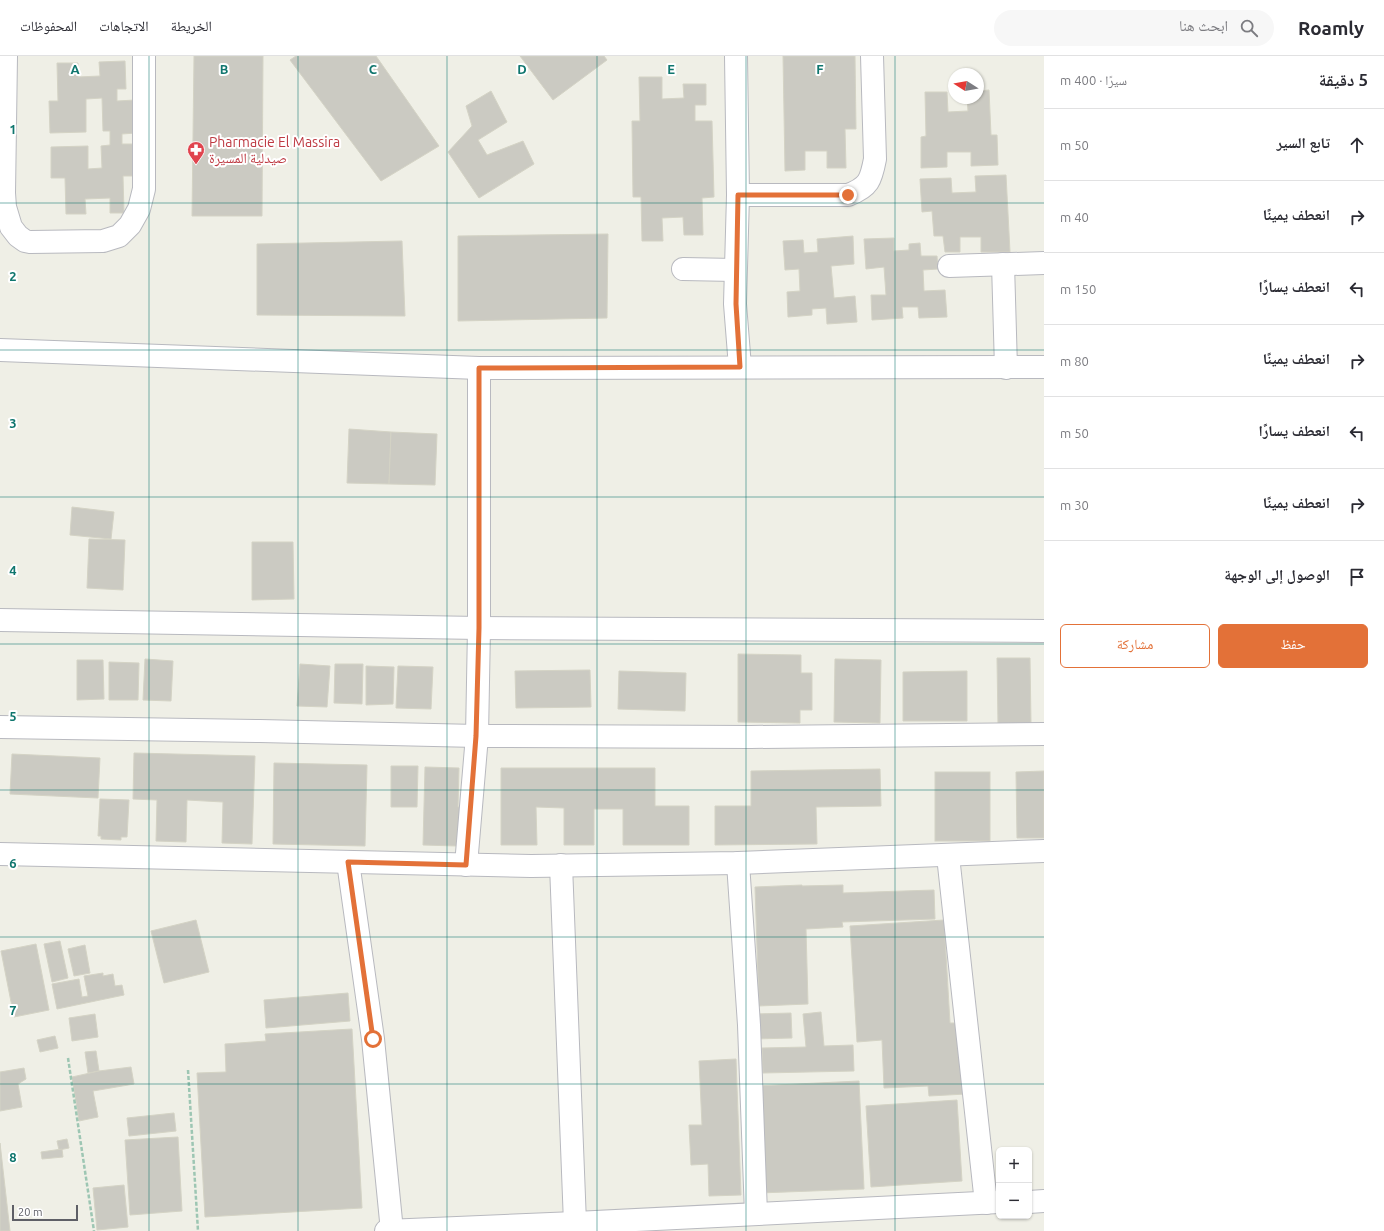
<!DOCTYPE html>
<html lang="ar">
<meta charset="utf-8">
<style>
body{margin:0;font-family:Ubuntu,"Noto Naskh Arabic",sans-serif;background:#f7f7f7;color:#2b2b33;direction:rtl}
.controls{position:absolute;right:12px;bottom:12px;display:grid;overflow:hidden;border-radius:6px;box-shadow:0 1px 3px #0004}
.controls button{width:36px;height:36px;display:grid;place-items:center;padding:0;border:0;border-bottom:1px solid #e1e1e2;background:#fff;color:#2b2b33;font:20px sans-serif}
.compass{position:absolute;left:948px;top:12px;width:36px;height:36px;border-radius:50%;background:#fff;box-shadow:0 1px 3px #0004;rotate:281deg}
.scale{position:absolute;left:12px;bottom:10px;width:66px;box-sizing:border-box;padding-left:4px;border:2px solid #5e5f66;border-top:0;font-size:11px;line-height:14px;white-space:nowrap;color:#5e5f66;-webkit-text-stroke:3px #fff;paint-order:stroke}
.stop{position:absolute;width:12px;height:12px;margin:-9px;border:3px solid #e37138;border-radius:50%;background:#fff}
.stop.end{background:#e37138;border-color:#fff;box-shadow:0 1px 4px #0008}
.list{margin:0;padding:0;list-style:none}
h2{display:flex;justify-content:space-between;align-items:center;height:52px;margin:0;padding:0 16px;font-size:17px}
h2 small{font-size:13px;font-weight:400;color:#7c7c81}
.list li{display:grid;grid-template-columns:26px 1fr auto;gap:12px;align-items:center;box-sizing:border-box;height:72px;padding:0 16px;border-top:1px solid #e1e1e2}
.list b{display:block;font-size:15px;white-space:nowrap}
.list em{font-size:13px;font-style:normal;color:#7c7c81}
.actions{display:flex;gap:8px;padding:12px 16px}
.actions a{flex:1;padding:9px 0;border:1px solid #e37138;border-radius:6px;text-align:center;font-size:14px;color:#e37138}
.actions .main{background:#e37138;color:#fff}
.icon{flex:none;width:22px;height:22px;fill:none;stroke:currentColor;stroke-width:2;stroke-linecap:round;stroke-linejoin:round}
.map{position:relative;flex:none;width:1044px;height:1175px;overflow:hidden;direction:ltr}
header{display:flex;align-items:center;gap:24px;box-sizing:border-box;height:56px;padding:0 20px;background:#fff;border-bottom:1px solid #e1e1e2}
header strong{font-size:19px}
nav{display:flex;gap:22px;margin-inline-start:auto;font-size:14px}
.search{width:280px;height:36px;background:#f7f7f7;display:flex;align-items:center;gap:10px;box-sizing:border-box;padding:0 14px;border-radius:22px;color:#7c7c81;font-size:15px}
main{display:flex}
aside{flex:1;background:#fff}
.map>svg:first-child{display:block}
.building{fill:#cbcac2;stroke:#d4d3c5}
.lines{fill:none;stroke-linecap:round;stroke-linejoin:round}
.minor-casing{stroke:#b8b9bf;stroke-width:24}
.path{stroke:#9dc6b3;stroke-width:2.5;stroke-dasharray:4 2;stroke-linecap:butt}
.minor{stroke:#fff;stroke-width:22}
.route{stroke:#e37138;stroke-width:5}
.grid{fill:none;stroke:#0f766e;stroke-width:1;stroke-opacity:0.55}
.labels{text-anchor:middle;dominant-baseline:central;stroke-width:4;stroke-linejoin:round;paint-order:stroke}
.health-label{font-size:14px;fill:#be3a42;stroke:#fff;text-anchor:start}
.grid-label{font-size:13px;text-anchor:middle;font-weight:bold;fill:#0f766e;stroke:#fff;stroke-width:4;stroke-linejoin:round;paint-order:stroke}
</style>
<header>
<strong>Roamly</strong>
<div class="search"><svg class="icon" aria-label="search" viewBox="0 0 24 24"><circle cx="10" cy="10" r="6"/><path d="M15 15l6 6"/></svg>ابحث هنا</div>
<nav><a>الخريطة</a><a>الاتجاهات</a><a>المحفوظات</a></nav>
</header>
<main>
<aside>
<h2>5 دقيقة<small>سيرًا · 400 m</small></h2>
<ul class="list">
<li><svg class="icon" aria-label="ahead" viewBox="0 0 24 24"><path d="M12 20V5M6 11l6-6 6 6"/></svg><div><b>تابع السير</b></div><em>50 m</em></li>
<li><svg class="icon" aria-label="right" viewBox="0 0 24 24"><path d="M7 20v-9h11M14 6l5 5-5 5"/></svg><div><b>انعطف يمينًا</b></div><em>40 m</em></li>
<li><svg class="icon" aria-label="left" viewBox="0 0 24 24"><path d="M17 20v-9H6M10 6l-5 5 5 5"/></svg><div><b>انعطف يسارًا</b></div><em>150 m</em></li>
<li><svg class="icon" aria-label="right" viewBox="0 0 24 24"><path d="M7 20v-9h11M14 6l5 5-5 5"/></svg><div><b>انعطف يمينًا</b></div><em>80 m</em></li>
<li><svg class="icon" aria-label="left" viewBox="0 0 24 24"><path d="M17 20v-9H6M10 6l-5 5 5 5"/></svg><div><b>انعطف يسارًا</b></div><em>50 m</em></li>
<li><svg class="icon" aria-label="right" viewBox="0 0 24 24"><path d="M7 20v-9h11M14 6l5 5-5 5"/></svg><div><b>انعطف يمينًا</b></div><em>30 m</em></li>
<li><svg class="icon" aria-label="arrive" viewBox="0 0 24 24"><path d="M6 21V4h12l-3 4 3 4H6"/></svg><div><b>الوصول إلى الوجهة</b></div></li>
</ul>
<div class="actions"><a class="main">حفظ</a><a>مشاركة</a></div>
</aside>
<div class="map">
<svg width="1044" height="1175" viewBox="0 0 1044 1175">
<rect width="100%" height="100%" fill="#efefe6"/>
<g class="building">
<path d="M194,0H263L262,160H192Z"/>
<path d="M296,0H376L439,90L381,125L290,4Z"/>
<path d="M520,0H604L607,4L553,44Z"/>
<path d="M783,0H855L856,73H845L846,112H827V95H805V114L785,115Z"/>
<path d="M125,5L126,33H117V45L135,44L136,77L122,78V88H135L136,120H123L124,157H110V142L85,143L86,158H66L65,122H51V91L88,90V113L102,112L101,90L110,89V75H103L102,42L86,43V76L50,77L49,45H58L57,7H78V21L100,20L99,6Z"/>
<path d="M639,21H662V43L684,42L683,28H706V49H695V65H712L714,141L702,142L703,179H684L683,161L662,162L663,185H642L641,141H633L632,65H640Z"/>
<path d="M989,34L991,79H997L998,109L971,110V96H947V111L921,112V81L926,80L925,36H947L948,56L968,55L967,42H978V35Z"/>
<path d="M491,35L507,66L478,84L487,99L523,85L534,108L479,142L448,96L472,70L466,50Z"/>
<path d="M1006,119L1010,196H981V181H960V196H945L943,180H934L932,155L922,156L920,123L951,122L952,137L976,136L975,120Z"/>
<path d="M608,178L607,262L458,265V180Z"/>
<path d="M853,180L854,208L831,210L834,242L855,240L857,266L827,268L826,252L812,253V259L788,261L787,236L800,235L799,213L785,214L783,185L803,184L804,197L818,196L817,183Z"/>
<path d="M894,182V195L909,194V188L920,187L921,200H937L938,213L923,214L924,235L945,234L947,261L919,262L918,251H902L903,262L872,264L871,239H886L884,211L866,213L864,183Z"/>
<path d="M402,185L405,260L257,259V188Z"/>
<path d="M349,373L391,376L389,428L347,427Z"/>
<path d="M391,376L437,378L435,429L389,428Z"/>
<path d="M72,451L114,456L111,483L70,479Z"/>
<path d="M89,483L125,484L123,534L87,532Z"/>
<path d="M252,486H293L294,543L252,544Z"/>
<path d="M738,598L801,599V617H812V654H800V667L738,666Z"/>
<path d="M997,602H1030L1031,668L998,669Z"/>
<path d="M145,603L173,605L171,645L143,644Z"/>
<path d="M835,603L881,604L880,667L834,666Z"/>
<path d="M77,604H103L104,643L77,644Z"/>
<path d="M109,606L139,607L138,644H109Z"/>
<path d="M300,608L330,610L327,651L297,650Z"/>
<path d="M335,608H363L362,648L334,647Z"/>
<path d="M366,610L394,611L393,648L366,649Z"/>
<path d="M398,610L433,611L431,653L396,652Z"/>
<path d="M590,614L591,651L516,652L515,615Z"/>
<path d="M619,615L686,617L685,655L618,653Z"/>
<path d="M967,615V665H903V616Z"/>
<path d="M134,697L255,700L252,788L222,787L223,746L187,744L186,786L156,785L157,744L133,743Z"/>
<path d="M12,698L100,702L98,742L10,738Z"/>
<path d="M274,707L367,709L365,790L273,788Z"/>
<path d="M391,710H418L417,751H391Z"/>
<path d="M425,711L459,712L458,751H462L457,790L423,789Z"/>
<path d="M501,712H655V750H689V789H623V753H594V789H564V752L536,751L537,789H501Z"/>
<path d="M880,713L881,750L816,751L817,788L715,789V750H751V715Z"/>
<path d="M1044,715V782H1017L1016,716Z"/>
<rect x="935" y="716" width="55" height="69"/>
<path d="M100,743L129,744L127,781H121V784L101,783V780H98Z"/>
<path d="M802,829V830L843,829V837L934,834L935,863L842,866L843,871L806,873L808,948L759,950L755,831Z"/>
<path d="M196,864L209,916L164,927L151,875Z"/>
<path d="M944,864L950,967H962L966,1038L929,1040L928,1030L884,1032L882,984L857,986L850,870Z"/>
<path d="M60,885L68,922L52,926L44,888Z"/>
<path d="M36,888L49,954L14,961L1,895Z"/>
<path d="M85,889L90,917L74,920L68,893Z"/>
<path d="M103,917V920L113,918L115,930L122,929L124,939L57,953L52,928L79,923L82,941L88,940L84,920Z"/>
<path d="M348,937L350,965L266,972L264,944Z"/>
<path d="M821,956L824,990L853,989L854,1015L763,1017L762,992L806,991L803,958Z"/>
<path d="M791,957L792,982L755,983L754,958Z"/>
<path d="M95,958L98,981L72,985L69,962Z"/>
<path d="M352,973L362,1152L205,1161L197,1017L226,1016L225,988L266,985L265,978Z"/>
<path d="M55,980L58,992L40,996L37,984Z"/>
<path d="M96,995L99,1015L88,1017L85,996Z"/>
<path d="M736,1003L741,1139L709,1140L708,1108L691,1109L689,1069H702L699,1005Z"/>
<path d="M131,1011L134,1028L93,1035L98,1061L79,1065L72,1021L99,1015Z"/>
<path d="M24,1012L26,1023L18,1028L22,1051L0,1055V1016Z"/>
<path d="M859,1025L864,1133L759,1137L755,1030Z"/>
<path d="M957,1044L962,1125L871,1131L866,1050Z"/>
<path d="M174,1057L176,1075L129,1080L127,1062Z"/>
<path d="M178,1081L182,1155L130,1159L125,1084Z"/>
<path d="M67,1083L69,1092L59,1094L57,1085Z"/>
<path d="M0,1087L10,1175H0Z"/>
<path d="M62,1093L63,1101L42,1103L41,1096Z"/>
<path d="M124,1129L128,1171L97,1174L93,1132Z"/>
</g>
<g class="lines">
<defs>
<g id="minor">
<path d="M6,0L4,137L5,151L11,171L18,180L25,185L30,186L103,185L119,180L130,169L139,153L144,133V0"/>
<path d="M736,0L738,139L735,248L740,311"/>
<path d="M738,139H848C869,131 871,124 875,103L872,0"/>
<path d="M1003,208L1006,312"/>
<path d="M949,210L1044,207"/>
<path d="M683,213L735,214"/>
<path d="M0,294L479,312L1044,311"/>
<path d="M0,564L479,572L1044,575"/>
<path d="M0,671L260,675L477,680L751,681L1044,678"/>
<path d="M0,798L531,810L738,807L1044,795"/>
<path d="M948,800L986,1147"/>
<path d="M348,806L373,983L392,1175"/>
<path d="M738,807L749,969L756,1158"/>
<path d="M466,809L477,680L479,572V312"/>
<path d="M561,809L575,1167"/>
<path d="M1029,1146L1044,1145"/>
<path d="M386,1175L575,1167L999,1146"/>
</g>
</defs>
<use href="#minor" class="minor-casing"/>
<g class="path">
<path d="M68,1002L94,1175"/>
<path d="M188,1014L198,1175"/>
</g>
<use href="#minor" class="minor"/>
</g>
<g class="lines">
<path class="route" d="M373,983L348,806L466,809L476,680L479,572V312L740,311L736,248L738,139H848"/>
</g>
<path class="grid" d="M149,0V1175M298,0V1175M447,0V1175M597,0V1175M746,0V1175M895,0V1175M0,147H1044M0,294H1044M0,441H1044M0,588H1044M0,734H1044M0,881H1044M0,1028H1044"/>
<defs>
<symbol id="pharmacy-pin" viewBox="-11 -11 22 30"><path d="M0 17L-7.5 6A9.5 9.5 0 1 1 7.5 6Z" fill="#e0444e" stroke="#fff"/><path d="M-2-6h4v4h4v4h-4v4h-4v-4h-4v-4h4Z" fill="#fff"/></symbol>
</defs>
<g fill-rule="evenodd">
<use href="#pharmacy-pin" x="186" y="84" width="20" height="27"/>
</g>
<g class="labels">
<g class="health-label">
<text x="209" y="86">Pharmacie El Massira<tspan x="209" dy="16">صيدلية المسيرة</tspan></text>
</g>
</g>
<g class="grid-label">
<text x="75" y="18">A</text>
<text x="224" y="18">B</text>
<text x="373" y="18">C</text>
<text x="522" y="18">D</text>
<text x="671" y="18">E</text>
<text x="820" y="18">F</text>
<text x="13" y="78">1</text>
<text x="13" y="225">2</text>
<text x="13" y="372">3</text>
<text x="13" y="519">4</text>
<text x="13" y="665">5</text>
<text x="13" y="812">6</text>
<text x="13" y="959">7</text>
<text x="13" y="1106">8</text>
</g>
</svg>
<div class="controls">
<button>+</button>
<button>−</button>
</div>
<svg class="compass" viewBox="-18 -18 36 36"><path d="M0-13l5 13h-10z" fill="#e53935"/><path d="M0 13l5-13h-10z" fill="#7c7c81"/></svg>
<div class="scale">20 m</div>
<div class="stop" style="left:373px;top:983px"></div>
<div class="stop end" style="left:848px;top:139px"></div>
</div>
</main>
